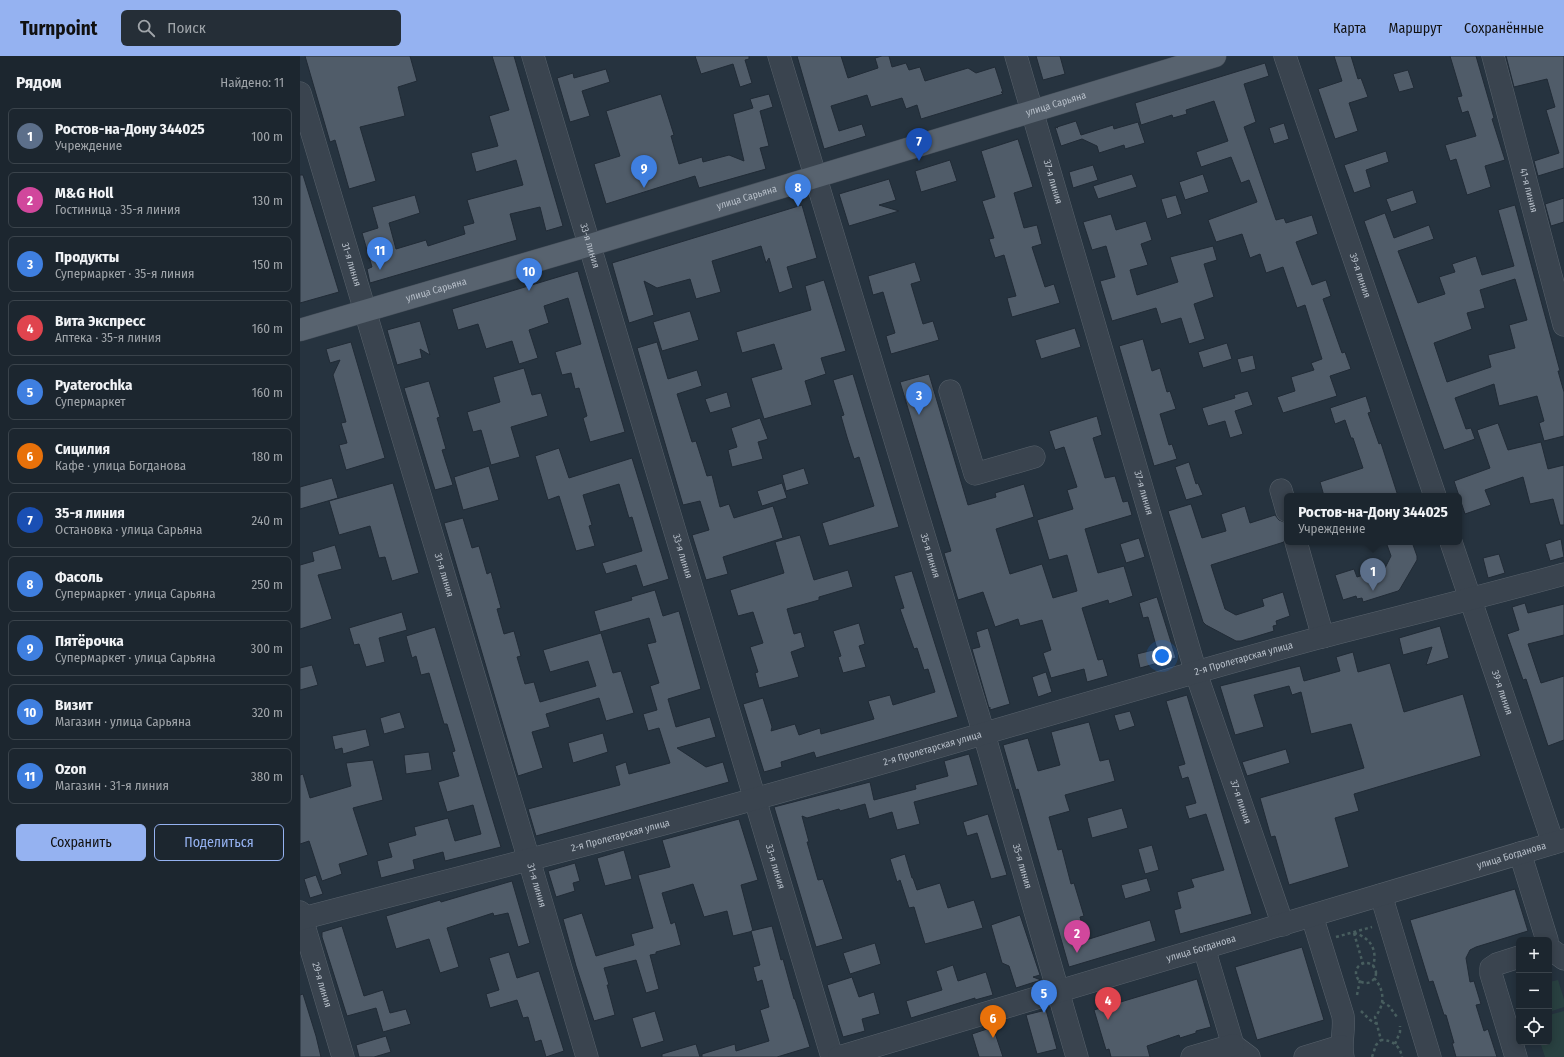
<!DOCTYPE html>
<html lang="ru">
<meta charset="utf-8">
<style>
body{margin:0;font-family:"Fira Sans Condensed",sans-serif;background:#252e37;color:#f1f3f6}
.controls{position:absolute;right:12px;bottom:12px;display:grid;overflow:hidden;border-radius:6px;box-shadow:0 2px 10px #0003}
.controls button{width:36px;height:36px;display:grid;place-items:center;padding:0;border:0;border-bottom:1px solid #3a434b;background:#1c262f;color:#f1f3f6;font:20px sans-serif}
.you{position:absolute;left:862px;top:600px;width:14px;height:14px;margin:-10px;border:3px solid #fff;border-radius:50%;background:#1a73e8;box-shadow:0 0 0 6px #1a73e833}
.badge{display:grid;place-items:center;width:26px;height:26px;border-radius:50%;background:#95b2f1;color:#fff;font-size:13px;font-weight:700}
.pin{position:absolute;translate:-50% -33px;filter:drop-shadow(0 1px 2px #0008)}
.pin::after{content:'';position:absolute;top:21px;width:14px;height:12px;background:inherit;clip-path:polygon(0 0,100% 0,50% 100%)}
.popup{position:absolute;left:984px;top:437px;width:178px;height:52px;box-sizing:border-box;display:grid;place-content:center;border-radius:6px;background:#1c262f;filter:drop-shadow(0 1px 3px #0005);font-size:13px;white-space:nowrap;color:#a0a5aa}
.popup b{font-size:15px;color:#f1f3f6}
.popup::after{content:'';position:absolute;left:50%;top:100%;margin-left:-8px;border:8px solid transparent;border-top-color:#1c262f}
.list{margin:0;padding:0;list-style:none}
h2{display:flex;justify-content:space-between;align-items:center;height:52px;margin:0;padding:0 16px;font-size:17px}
h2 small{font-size:13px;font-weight:400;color:#a0a5aa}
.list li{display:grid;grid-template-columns:26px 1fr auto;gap:12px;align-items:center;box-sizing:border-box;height:56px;margin:0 8px 8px;padding:0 8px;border:1px solid #3a434b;border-radius:6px}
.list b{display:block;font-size:15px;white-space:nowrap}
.list p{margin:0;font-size:13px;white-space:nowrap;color:#a0a5aa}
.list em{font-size:13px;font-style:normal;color:#a0a5aa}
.actions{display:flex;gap:8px;padding:12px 16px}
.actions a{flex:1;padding:9px 0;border:1px solid #95b2f1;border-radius:6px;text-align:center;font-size:14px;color:#95b2f1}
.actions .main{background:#95b2f1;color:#111}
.icon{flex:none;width:22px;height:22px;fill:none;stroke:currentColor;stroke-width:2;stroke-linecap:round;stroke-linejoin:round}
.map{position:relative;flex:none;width:1264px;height:1001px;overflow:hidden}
header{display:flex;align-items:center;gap:24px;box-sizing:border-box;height:56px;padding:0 20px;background:#95b2f1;color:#111}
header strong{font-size:19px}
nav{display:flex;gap:22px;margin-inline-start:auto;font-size:14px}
.search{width:280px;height:36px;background:#252e37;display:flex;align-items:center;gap:10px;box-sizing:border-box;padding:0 14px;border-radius:6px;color:#a0a5aa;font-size:15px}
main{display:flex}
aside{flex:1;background:#1c262f}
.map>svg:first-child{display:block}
.green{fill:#294141}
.building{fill:#505c69;stroke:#212b36;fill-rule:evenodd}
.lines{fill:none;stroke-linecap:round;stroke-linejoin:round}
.minor-casing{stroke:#58626c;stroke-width:23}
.major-casing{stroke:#47505b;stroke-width:23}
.path{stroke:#485e5f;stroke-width:2.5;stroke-dasharray:3 3;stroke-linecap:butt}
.minor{stroke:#3a444f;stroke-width:22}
.major{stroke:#58636f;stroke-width:22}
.labels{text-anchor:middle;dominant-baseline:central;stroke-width:3.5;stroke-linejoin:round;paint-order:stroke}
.street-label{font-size:10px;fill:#b7bfc9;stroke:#1f2934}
</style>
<header>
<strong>Turnpoint</strong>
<div class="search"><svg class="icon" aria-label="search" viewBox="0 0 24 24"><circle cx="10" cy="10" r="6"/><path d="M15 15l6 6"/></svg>Поиск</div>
<nav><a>Карта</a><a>Маршрут</a><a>Сохранённые</a></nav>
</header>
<main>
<aside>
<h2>Рядом<small>Найдено: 11</small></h2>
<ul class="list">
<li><span class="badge" style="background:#5c6f8a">1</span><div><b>Ростов-на-Дону 344025</b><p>Учреждение</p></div><em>100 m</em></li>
<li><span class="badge" style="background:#d1479c">2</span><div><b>M&amp;G Holl</b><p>Гостиница · 35-я линия</p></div><em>130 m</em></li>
<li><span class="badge" style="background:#3f7fe0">3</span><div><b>Продукты</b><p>Супермаркет · 35-я линия</p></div><em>150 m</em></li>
<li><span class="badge" style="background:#e0444e">4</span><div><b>Вита Экспресс</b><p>Аптека · 35-я линия</p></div><em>160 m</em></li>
<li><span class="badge" style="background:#3f7fe0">5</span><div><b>Pyaterochka</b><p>Супермаркет</p></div><em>160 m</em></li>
<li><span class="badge" style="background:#e8710a">6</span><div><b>Сицилия</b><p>Кафе · улица Богданова</p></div><em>180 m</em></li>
<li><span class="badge" style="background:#1a4fb4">7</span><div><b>35-я линия</b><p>Остановка · улица Сарьяна</p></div><em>240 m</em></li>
<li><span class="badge" style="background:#3f7fe0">8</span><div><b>Фасоль</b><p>Супермаркет · улица Сарьяна</p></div><em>250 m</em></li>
<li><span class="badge" style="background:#3f7fe0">9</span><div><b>Пятёрочка</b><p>Супермаркет · улица Сарьяна</p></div><em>300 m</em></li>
<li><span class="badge" style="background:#3f7fe0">10</span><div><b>Визит</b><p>Магазин · улица Сарьяна</p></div><em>320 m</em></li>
<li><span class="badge" style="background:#3f7fe0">11</span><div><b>Ozon</b><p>Магазин · 31-я линия</p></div><em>380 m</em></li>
</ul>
<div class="actions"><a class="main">Сохранить</a><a>Поделиться</a></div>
</aside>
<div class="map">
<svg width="1264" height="1001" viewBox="0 0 1264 1001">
<rect width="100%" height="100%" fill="#26333f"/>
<g class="green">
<path d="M1258,924L1264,943V951L1249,956V926Z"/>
<path d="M1264,955V1001H1245L1240,986H1249V959Z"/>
</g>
<g class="building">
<path d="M5,0H110L117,25L98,31L105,60L60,71L76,125L49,133L35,84L30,86Z"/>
<path d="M192,0H214L263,170L246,175L240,151L210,158L217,184L70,227L67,213L72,211L62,177L78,172L72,151L115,139L120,157L89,167L96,193L126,184L128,190L165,178L163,170L174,167L167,144L223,129L216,104L176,116L171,97L198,90L189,60L209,54Z"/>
<path d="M395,0H449V3L445,4L452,27L440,31L433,8L401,18Z"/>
<path d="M497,0H541L548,22L578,12L575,2L582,0H589L592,11L606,7L609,14L620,11L625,25L668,12L676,17L695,11L703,36H701L703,38L621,63L617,49L606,53L602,42L571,51L567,39L531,50L539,75L562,68L566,80L524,93Z"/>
<path d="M736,0H760L765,18L743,24Z"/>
<path d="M1034,0H1051L1058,23L1061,22L1068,41L1049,47L1058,75L1035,83L1018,33L1042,25Z"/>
<path d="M1150,0H1176L1194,62L1192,63L1205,104L1185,110L1191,131L1167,139L1156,103L1150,105L1145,89L1176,80L1168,55L1162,57L1157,41L1162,40Z"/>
<path d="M1206,0H1264V112L1238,120L1234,105L1259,97L1246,54L1255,51L1247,23L1214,31Z"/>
<path d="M965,7L969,20L944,28L956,66L944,71L976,164L984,162L986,167L1012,159L1018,178L996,186L1012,229L1026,224L1031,240L1023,243L1042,297L1045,296L1051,313L1030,320L1037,340L983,357L977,341L995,335L991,321L1014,314L1011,307L1022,303L1005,249L997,252L983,211L966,217L960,198L950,202L942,178L916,186L908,164L957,146L949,124L941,127L931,101L901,111L896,96L928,85L914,45L886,54L887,58L873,62L872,59L841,69L835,47Z"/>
<path d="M306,13L310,26L282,35L290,60L270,66L257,22L273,17L274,22Z"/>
<path d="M1108,14L1114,32L1099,36L1093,18Z"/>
<path d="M361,38L374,79L371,80L379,108L402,101L403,106L429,99L444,105L433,58L453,52L450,43L469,38L473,51L460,55L469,90L460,92L466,113L399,132L395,120L306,148L294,108L320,100L306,55Z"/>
<path d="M776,65L781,79L813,69L814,73L838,66L845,87L825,93L824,89L799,97L797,90L782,83L761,90L755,71L758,72L757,71Z"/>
<path d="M984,67L989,83L974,88L969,72Z"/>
<path d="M718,83L733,131L714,137L724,172L737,169L742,188L732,191L745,231L754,228L760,247L712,261L707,242L716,240L704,199L695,202L689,183L694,182L682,145L695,141L681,95Z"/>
<path d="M1086,95L1089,106L1066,114L1071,131L1054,137L1044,109Z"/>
<path d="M650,104L657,125L621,136L615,115Z"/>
<path d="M793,109L798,124L773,132L769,116Z"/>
<path d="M832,118L837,131L798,143L793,130Z"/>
<path d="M903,118L909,136L885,144L879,126Z"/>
<path d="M0,119H3L39,236L0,247Z"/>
<path d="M589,123L596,144L579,149L599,155L549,170L539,138Z"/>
<path d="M1113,134L1117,147L1091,156L1086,143Z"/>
<path d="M876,139L882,158L867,163L861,143Z"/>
<path d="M1264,142V166L1251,170L1245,148Z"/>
<path d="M502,149L517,202L487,211L493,232L479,237L469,202L466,207L461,190L412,205L421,236L396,243L390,223L357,232L344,225L354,259L329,267L312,207Z"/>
<path d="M1215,149L1260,315H1258L1264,336V380L1244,385L1239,367L1244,365L1237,340L1199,350L1194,328L1155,342L1166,373L1171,372L1175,383L1144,394L1064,165L1085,157L1094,182L1129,169L1134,183L1098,195L1118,247L1145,238L1139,221L1155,216L1152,208L1176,200L1182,219L1214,210L1198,154ZM1215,223L1227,264L1209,269L1215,292L1188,299L1191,311L1147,326L1134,287L1172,273L1167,257L1185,252L1180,234Z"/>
<path d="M811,158L816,174L846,165L852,184L841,188L848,209L830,214L837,239L878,226L870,201L913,190L917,204L904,208L914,241L894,248L905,283L889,288L881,262L861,268L856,252L812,265L800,225L815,221L806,190L792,194L783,166Z"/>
<path d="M615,206L621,225L611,228L623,268L633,265L639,284L591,298L586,280L595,277L583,236L573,239L568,220Z"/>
<path d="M278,215L325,376L290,386L283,362L287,360L279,332L275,333L271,317L262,319L255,296L281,288L268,242L244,250L249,267L229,274L238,302L219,308L212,285L186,293L178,268L158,274L152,253Z"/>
<path d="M524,224L546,295L521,302L526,318L505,325L512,349L464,363L451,322L482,313L474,288L442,297L436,276L511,254L505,230Z"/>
<path d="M390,255L399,284L362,295L353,266Z"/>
<path d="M120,265L130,299L120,293L122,302L97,309L87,274Z"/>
<path d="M775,272L781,291L741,303L735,284Z"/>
<path d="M843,283L852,315L860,312L867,336L870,335L876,353L860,358L869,389L872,388L877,403L854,410L819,290Z"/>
<path d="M51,286L85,402L46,414L39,389L47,387L41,367L46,366L33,319L40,304L30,307L26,293Z"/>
<path d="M357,286L368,323L397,314L402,330L377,338L392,386L396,385L407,420L412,419L420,451L429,448L434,462L473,450L483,482L423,501L428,518L406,524L392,479L409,474L400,445L383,449L337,292Z"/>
<path d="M927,287L932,303L903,312L898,296Z"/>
<path d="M953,299L956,313L941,317L937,303Z"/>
<path d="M224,312L232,339L241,337L248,360L211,371L220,401L191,409L181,374L173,376L167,356L200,346L193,321Z"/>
<path d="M553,318L599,471L529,490L522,467L574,450L559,401L554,403L547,381L541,360L544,359L533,324Z"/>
<path d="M629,318L668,449L696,441L695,437L724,428L734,461L696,473L710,518L742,508L753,542L777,535L767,499L749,504L737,464L773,453L767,434L777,431L764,391L755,394L749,375L797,360L802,379L793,382L805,422L815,420L823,446L828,445L832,459L785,473L798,517L824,510L833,540L809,548L808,544L782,552L798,604L803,603L808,620L787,626L784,613L751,622L743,597L751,594L742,564L720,570L718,563L695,571L683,536L658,544L644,497L651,495L600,326Z"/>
<path d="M129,325L140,361L137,362L146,393L142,394L153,429L135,434L104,332Z"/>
<path d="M948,335L953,349L935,355L943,378L930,382L925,365L908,370L902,352L935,342L934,339Z"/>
<path d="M427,336L431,351L410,357L405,343Z"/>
<path d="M1066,340L1071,356L1068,357L1079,388L1081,387L1098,440H1024L1020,426L1063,412L1053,382H1051L1045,364L1035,368L1030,352Z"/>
<path d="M460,362L468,383L458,386L463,403L432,411L428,394L437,391L431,372Z"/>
<path d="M1198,367L1208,394L1241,386L1248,413L1264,409V469H1260L1253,443L1230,448L1223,421L1185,434L1191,449L1165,458L1154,425L1190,412L1177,374Z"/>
<path d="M259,392L269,422L332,402L369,523L343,531L336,509L306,518L302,507L342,495L332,461L329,462L319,428L283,439L292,469L289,470L295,490L276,495L259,440L248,444L235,400Z"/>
<path d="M889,406L896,428L898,427L903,439L886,444L875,411Z"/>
<path d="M189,410L199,444L163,454L154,421Z"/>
<path d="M504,412L509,428L486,435L482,419Z"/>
<path d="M32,422L38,442L0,453V431Z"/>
<path d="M93,427L119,517L92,525L85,501L79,502L70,470L39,479L29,445Z"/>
<path d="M482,427L487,442L462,450L457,435Z"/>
<path d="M891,448L902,482L926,475L921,458L945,450L950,467L975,459L979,464L987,467V477L984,486L911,509L925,553L936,559L964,550L962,543L983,536L990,560L976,565L977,569L973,570L974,575L941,585H936L906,569L903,566L868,455Z"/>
<path d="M163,462L172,492L179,490L187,518L191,516L201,552L197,553L204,578L214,575L221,600L217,601L225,628L234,626L240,646L296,630L288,605L250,616L243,594L301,577L313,617L321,615L334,657L306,665L299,642L246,658L250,671L232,676L243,712L218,720L144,467Z"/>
<path d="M500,479L514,524L548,514L553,531L519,541V544L487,553L494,578L501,576L505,591L491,596L499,621L459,632L455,617L458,616L450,591L463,587L453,556L438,560L430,534L484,517L475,486Z"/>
<path d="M839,482L845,501L826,507L820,488Z"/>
<path d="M1261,483L1264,501L1250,505L1245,488Z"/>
<path d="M1086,486H1112L1117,500V504L1100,533L1098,535L1063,546L1062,542L1057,543L1056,540L1043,544L1035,519L1054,513L1057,521L1085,512L1091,500Z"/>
<path d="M35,489L42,513L18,519L32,563L0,573V509L14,505L12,496Z"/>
<path d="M1199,498L1205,517L1188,522L1183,502Z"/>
<path d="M612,515L658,661L516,702L514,696L481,706L482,711L464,716L443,648L463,642L472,671L471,675L495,668L499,679L520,672L521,678L574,663L568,645L590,639L593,649L635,636L628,613L624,614L617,592L614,593L600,553L604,552L594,520Z"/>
<path d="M355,534L363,560L379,555L401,633L368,643L376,671L410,661L416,681L377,692L406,711L423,706L429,726L236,780L228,753L320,729L315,710L326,706L329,718L370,707L359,672L348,675L343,658L357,654L350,630L359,627L347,588L356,586L349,562L300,576L294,555L332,544L331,541Z"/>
<path d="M857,541L876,602L840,612L837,598L857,593L848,561L843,562L839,547Z"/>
<path d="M1225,547L1228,557L1264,548V579L1228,588L1241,627L1264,620V684L1248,690L1226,623L1223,624L1207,578L1219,574L1212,551Z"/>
<path d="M102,556L107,574L79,582L85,606L66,611L59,588L54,589L49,572Z"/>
<path d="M559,567L565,588L559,590L566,611L543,617L538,601L541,600L533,575Z"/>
<path d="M1140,570L1149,602L1126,609L1132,591L1103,599L1099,582Z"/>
<path d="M135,571L201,791L145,805L143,796L113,804L115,813L81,822L77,805L92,801L88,787L116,779L114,771L148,762L155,785L181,778L173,749L147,756L138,726L159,720L152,696L155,695L147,668H144L129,617L121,619L116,600L112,602L106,580Z"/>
<path d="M688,572L710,648L690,654V651L689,652L672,593L680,591L676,576Z"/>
<path d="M1053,596L1058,616L1090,607L1104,656L1163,638L1181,700L1054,738L1059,755L1035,762L1049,811L989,829L975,780L971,781L960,742L1064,712L1051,668L1011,678L1001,636L992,639L989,630L954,639L964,671L935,679L920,630L1000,610L1004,625L1040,615L1036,601Z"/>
<path d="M12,609L18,629L0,634V612Z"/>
<path d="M746,616L752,636L738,641L732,621Z"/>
<path d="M887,639L952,858L880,878L874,854L881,852L877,836L894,831L891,823L924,814L906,758L889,763L885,750L896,747L888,721L882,723L878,710L885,708L866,645Z"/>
<path d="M830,655L835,670L819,675L814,659Z"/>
<path d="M100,656L105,672L84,678L80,662Z"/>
<path d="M789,666L800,705L809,703L815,725L765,739L770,755L749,761L758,794L762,793L771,828L774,827L784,860L780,861L786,884L850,864L856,885L769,911L718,733L716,734L703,689L728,682L738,715L760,709L751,676Z"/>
<path d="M66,673L70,690L43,698L42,692L35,694L32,680Z"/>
<path d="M303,677L308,696L273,707L268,687Z"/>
<path d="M986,693L990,707L947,720L942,706Z"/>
<path d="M129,696L132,714L106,718L104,699Z"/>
<path d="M669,698L678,729L614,746L620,768L597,774L592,756L569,763L565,748L540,755L539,753L507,762L502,760L509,786H507L518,824L523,823L543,883L516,891L474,751L570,726L574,744L616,733L615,729L648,720L644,705Z"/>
<path d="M73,704L83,744L53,752L68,799L39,808L42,818L22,825L9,785L0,788V719L3,718L10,742L51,730L46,707Z"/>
<path d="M822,752L828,772L792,782L787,762Z"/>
<path d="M688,758L707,819L691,823L677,777L667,780L663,766Z"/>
<path d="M439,763L458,824L441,829L453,875L433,880L427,855L404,861L393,828L362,837L371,868L375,866L381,889L356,896V898L350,899L359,933L346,937L336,904L304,912L309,929H307L315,959L294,965L276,910L263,863L282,857L296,900L334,889L331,878L353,872L338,819L370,811L362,784Z"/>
<path d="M852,789L859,814L845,818L838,793Z"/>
<path d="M324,794L332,823L305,830L297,802Z"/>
<path d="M605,798L612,822H613L617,834L640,827L648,852L674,844L683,872L625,888L614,851L609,852L600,824L597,826L590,803Z"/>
<path d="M275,807L280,825L273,827L275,835L256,841L248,815Z"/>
<path d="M16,819L23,838L10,842L4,823Z"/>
<path d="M847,822L851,835L825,843L821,829Z"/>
<path d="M212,825L230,887L218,891L208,857L194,860L193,857L147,872L159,911L140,917L129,883L96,893L86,860L140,844L141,846Z"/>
<path d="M1215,833L1228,875L1176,891L1170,894L1166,902L1170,926L1174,925L1181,948L1176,949L1184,975L1188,973L1197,1001H1156L1152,987H1154L1146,959H1144L1133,925L1129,926L1110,864Z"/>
<path d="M720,859L740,919L733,921L741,924L716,932L709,910L702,907L691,869Z"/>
<path d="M42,870L64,940L83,934L90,957L106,953L111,968L83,976L76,952L47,960L22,881V876Z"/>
<path d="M472,870L481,904L483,903L494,943H495L510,991L477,1001H402V998L435,988L436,995L469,985L460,954L469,951L462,924L457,926L453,911L460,909L451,875Z"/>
<path d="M575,887L581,908L550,918L543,897Z"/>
<path d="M1002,891L1024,964L957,984L935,911Z"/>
<path d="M209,896L217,922L239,915L264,995L246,1001L241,984L235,986L228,961L223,962L217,944L190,952L186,938L199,934L189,902Z"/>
<path d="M653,909L658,925L686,916L693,939L675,944V942L611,962L606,945L642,934L636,915Z"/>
<path d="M552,921L559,941L574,936L580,958L562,963L565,975L543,981L527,929Z"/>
<path d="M897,923L911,971L896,975V977L880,982L879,979L847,990L850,1001H811L809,993L806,994L794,954Z"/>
<path d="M3,938L16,980L21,1001H0V939Z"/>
<path d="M746,954L757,993L737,998L726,959Z"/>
<path d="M355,955L364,985L341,992L332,962Z"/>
<path d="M693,971L703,1001H679L672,978Z"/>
<path d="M86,980L91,996L74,1001H59L56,989Z"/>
<path d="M396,988L400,1001H362V998Z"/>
</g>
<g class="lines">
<defs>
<g id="minor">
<path id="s1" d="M233,0L532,1001"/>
<path id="s2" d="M479,0L684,678L777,1001"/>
<path id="s3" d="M716,0L896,617L983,869"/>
<path id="s4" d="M985,0L1135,440"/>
<path id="s5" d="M1193,0L1264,269"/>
<path id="s6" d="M0,37L229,804L287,1001"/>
<path d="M650,335L675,418L734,401"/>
<path d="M981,434L987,455"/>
<path d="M996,486L1023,581"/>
<path id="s7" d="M1151,486L1253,787"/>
<path d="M1220,797L1247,884"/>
<path d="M1081,839L1130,1001"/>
<path id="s8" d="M0,856L43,1001"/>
<path d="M1012,860L1043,960C1045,974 1040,987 1043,1001"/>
<path id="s9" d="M0,863C153,823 306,785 458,742C647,690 833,632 1022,581C1103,560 1184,540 1264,518"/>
<path d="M904,892L933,989L949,1001"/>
<path d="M1249,892L1264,903"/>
<path id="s10" d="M539,1001L1264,784"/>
<path d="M892,1001L933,989"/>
<path d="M1005,1001L1041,990"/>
<path d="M1216,1001L1191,918V912L1197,908L1219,901"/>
</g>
<g id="major">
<path id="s11" d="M0,274L290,189L915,0"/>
</g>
</defs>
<use href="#minor" class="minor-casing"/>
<use href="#major" class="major-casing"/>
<g class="path">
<path d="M1054,877C1070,881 1078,894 1073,910"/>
<path d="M1054,877L1063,908"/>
<path d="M1036,881L1072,871"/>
<circle cx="1066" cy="917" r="10"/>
<path d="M1074,922C1085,934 1085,949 1075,961L1081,984C1093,984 1100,990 1102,1001"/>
<path d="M1057,939L1060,924"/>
<path d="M1082,946L1089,950L1097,961"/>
<path d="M1061,955L1070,964L1077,968"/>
<path d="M1095,988L1100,976V970"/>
<path d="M1072,1001L1076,989L1081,984"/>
</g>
<use href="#minor" class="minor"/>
<use href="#major" class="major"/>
</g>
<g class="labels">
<g class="street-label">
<text stroke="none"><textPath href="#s11" startOffset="789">улица Сарьяна</textPath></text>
<text stroke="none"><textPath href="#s3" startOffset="131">37-я линия</textPath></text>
<text stroke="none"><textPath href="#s5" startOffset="139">41-я линия</textPath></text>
<text stroke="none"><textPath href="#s11" startOffset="466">улица Сарьяна</textPath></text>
<text stroke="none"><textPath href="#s1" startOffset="198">33-я линия</textPath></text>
<text stroke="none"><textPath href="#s6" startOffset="179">31-я линия</textPath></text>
<text stroke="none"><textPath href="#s4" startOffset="232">39-я линия</textPath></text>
<text stroke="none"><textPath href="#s11" startOffset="142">улица Сарьяна</textPath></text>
<text stroke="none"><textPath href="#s3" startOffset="455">37-я линия</textPath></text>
<text stroke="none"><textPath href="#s1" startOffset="522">33-я линия</textPath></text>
<text stroke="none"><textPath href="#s2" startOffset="522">35-я линия</textPath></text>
<text stroke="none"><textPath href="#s6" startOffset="503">31-я линия</textPath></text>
<text stroke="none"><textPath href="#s9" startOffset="979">2-я Пролетарская улица</textPath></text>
<text stroke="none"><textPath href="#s7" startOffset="159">39-я линия</textPath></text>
<text stroke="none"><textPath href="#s9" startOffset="655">2-я Пролетарская улица</textPath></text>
<text stroke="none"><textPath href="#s3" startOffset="779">37-я линия</textPath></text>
<text stroke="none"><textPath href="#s9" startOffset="331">2-я Пролетарская улица</textPath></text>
<text stroke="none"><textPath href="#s10" startOffset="702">улица Богданова</textPath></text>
<text stroke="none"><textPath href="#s1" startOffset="846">33-я линия</textPath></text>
<text stroke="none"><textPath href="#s2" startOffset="846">35-я линия</textPath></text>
<text stroke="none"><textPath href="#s6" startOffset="827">31-я линия</textPath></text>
<text stroke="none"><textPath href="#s10" startOffset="378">улица Богданова</textPath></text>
<text stroke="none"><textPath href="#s8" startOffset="76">29-я линия</textPath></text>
</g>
</g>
</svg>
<div class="controls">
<button>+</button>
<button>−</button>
<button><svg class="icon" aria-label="locate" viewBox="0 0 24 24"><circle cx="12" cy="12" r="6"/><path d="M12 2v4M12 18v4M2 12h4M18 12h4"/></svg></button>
</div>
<div class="you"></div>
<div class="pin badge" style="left:1073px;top:535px;background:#5c6f8a">1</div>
<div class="popup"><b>Ростов-на-Дону 344025</b>Учреждение</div>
<div class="pin badge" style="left:777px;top:897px;background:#d1479c">2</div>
<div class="pin badge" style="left:619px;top:359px;background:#3f7fe0">3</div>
<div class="pin badge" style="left:808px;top:964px;background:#e0444e">4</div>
<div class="pin badge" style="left:744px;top:957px;background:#3f7fe0">5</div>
<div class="pin badge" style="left:693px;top:982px;background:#e8710a">6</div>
<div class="pin badge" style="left:619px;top:105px;background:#1a4fb4">7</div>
<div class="pin badge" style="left:498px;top:151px;background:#3f7fe0">8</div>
<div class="pin badge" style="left:344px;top:132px;background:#3f7fe0">9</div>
<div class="pin badge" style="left:229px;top:235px;background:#3f7fe0">10</div>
<div class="pin badge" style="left:80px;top:214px;background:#3f7fe0">11</div>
</div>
</main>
